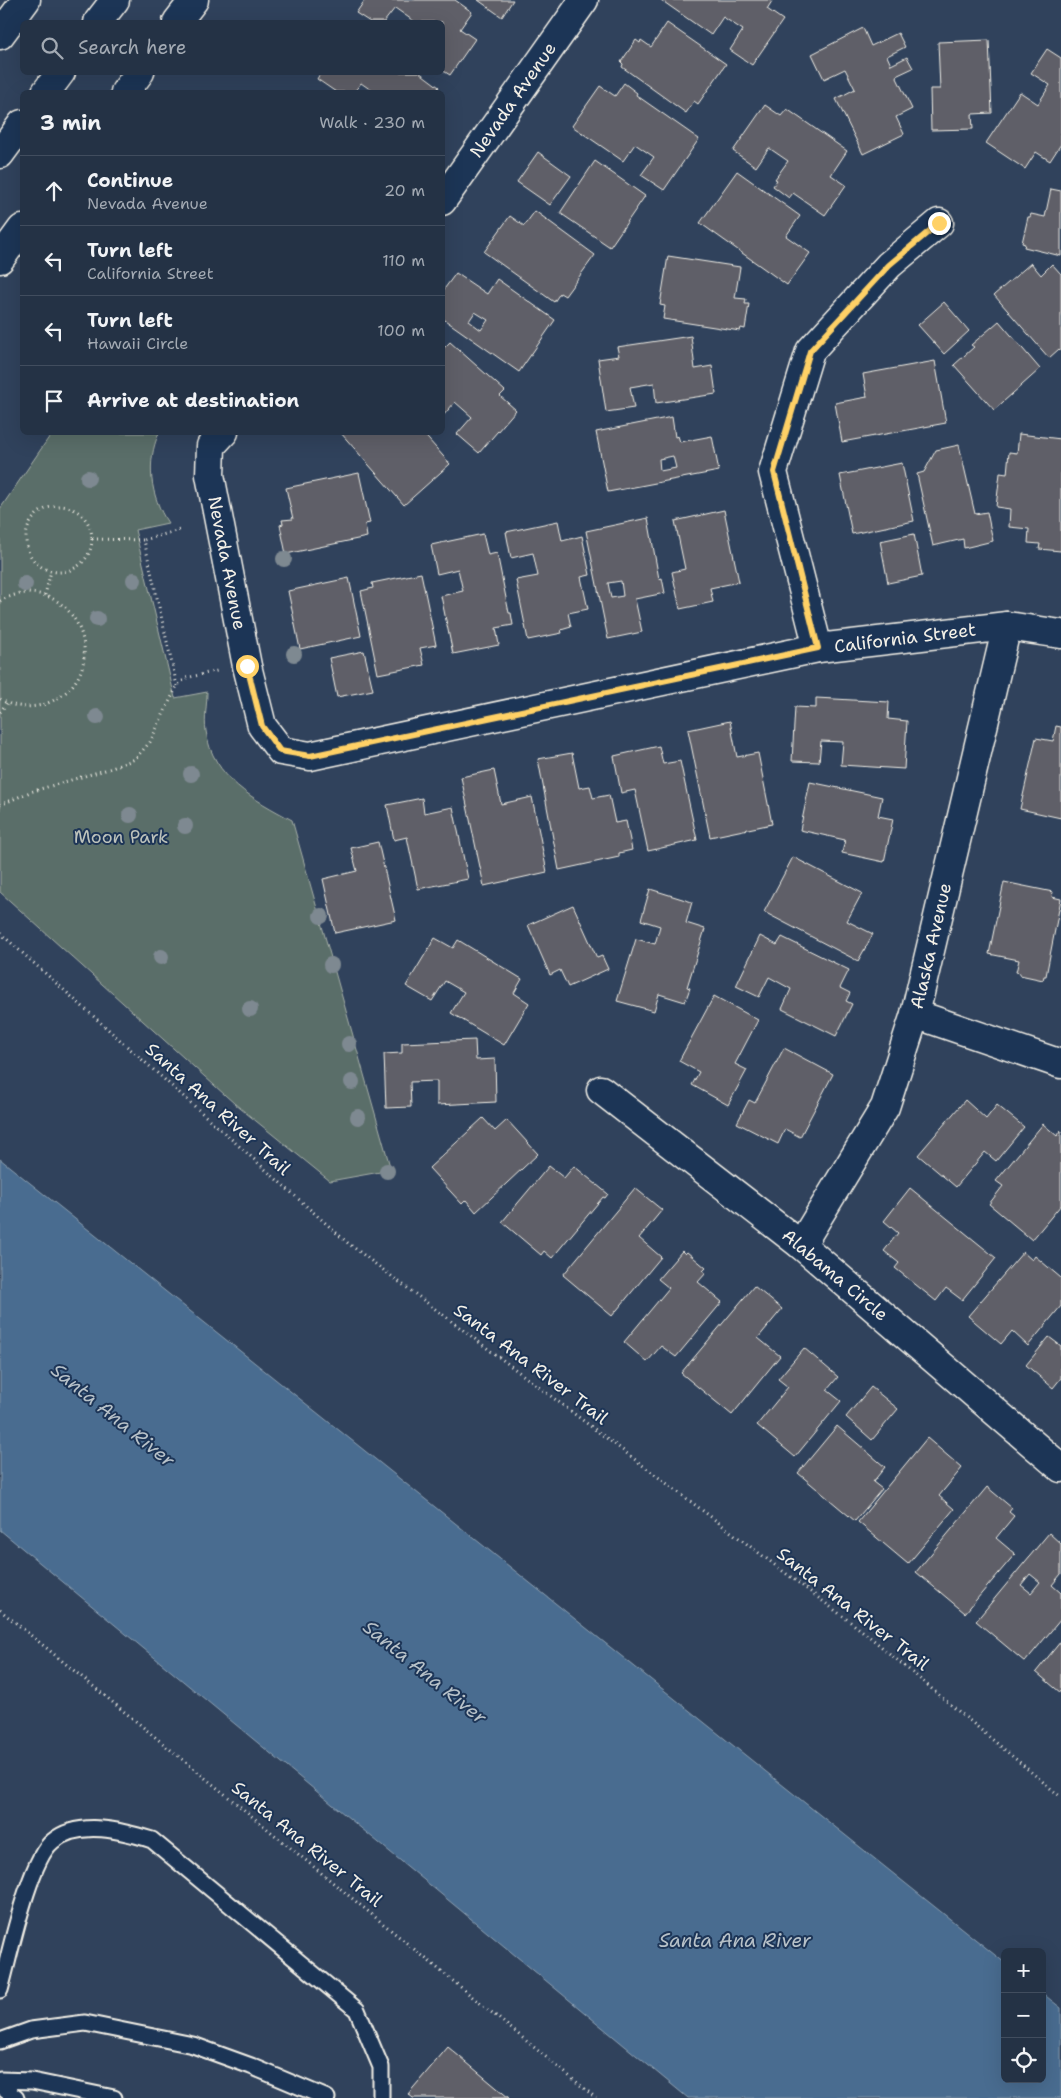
<!DOCTYPE html>
<meta charset="utf-8">
<style>
body{margin:0;font-family:"Shantell Sans",sans-serif;background:#2c3a4c;color:#f1f3f6}
.controls{position:absolute;right:15px;bottom:15px;display:grid;overflow:hidden;border-radius:8px;box-shadow:0 5px 20px #0002}
.controls button{width:45px;height:45px;display:grid;place-items:center;padding:0;border:0;border-bottom:1px solid #414d5e;background:#243245;color:#f1f3f6;font:25px sans-serif}
.stop{position:absolute;width:15px;height:15px;margin:-11px;border:4px solid #ffd166;border-radius:50%;background:#fff}
.stop.end{background:#ffd166;border-color:#fff;box-shadow:0 1px 5px #0008}
.list{margin:0;padding:0;list-style:none}
h2{display:flex;justify-content:space-between;align-items:center;height:65px;margin:0;padding:0 20px;font-size:21px}
h2 small{font-size:16px;font-weight:400;color:#a3aab3}
.list li{display:grid;grid-template-columns:32px 1fr auto;gap:15px;align-items:center;box-sizing:border-box;height:70px;padding:0 20px;border-top:1px solid #414d5e}
.list b{display:block;font-size:19px;white-space:nowrap}
.list p{margin:0;font-size:16px;white-space:nowrap;color:#a3aab3}
.list em{font-size:16px;font-style:normal;color:#a3aab3}
.icon{flex:none;width:28px;height:28px;fill:none;stroke:currentColor;stroke-width:2;stroke-linecap:round;stroke-linejoin:round}
.map{position:relative;flex:none;width:1061px;height:2098px;overflow:hidden}
.search{position:absolute;background:#243245;box-shadow:0 5px 20px #0002;left:20px;top:20px;width:425px;height:55px;display:flex;align-items:center;gap:12px;box-sizing:border-box;padding:0 18px;border-radius:8px;color:#a3aab3;font-size:19px}
.panel{position:absolute;background:#243245;box-shadow:0 5px 20px #0002;left:20px;top:90px;width:425px;height:345px;border-radius:8px}
.map>svg:first-child{display:block}
.green{fill:#5a6e69;stroke:#a7b0a8}
.water{fill:#496c90;stroke:#8da1b3}
.building{fill:#5e5f68;stroke:#f4f1e8;fill-rule:evenodd}
.lines{fill:none;stroke-linecap:round;stroke-linejoin:round}
.service-casing{stroke:#f4f1e8;stroke-width:19}
.minor-casing{stroke:#f4f1e8;stroke-width:31}
.motorway-casing{stroke:#f4f1e8;stroke-width:31}
.path{stroke:#f4f1e8;stroke-width:3;stroke-dasharray:1 4;stroke-linecap:butt}
.service{stroke:#1d3557;stroke-width:15}
.minor{stroke:#1d3557;stroke-width:28}
.motorway{stroke:#1d3557;stroke-width:28}
.tree{fill:#7e8991}
.route{stroke:#ffd166;stroke-width:6}
.labels{text-anchor:middle;dominant-baseline:central;stroke-width:4;stroke-linejoin:round;paint-order:stroke}
.street-label{font-size:18px;fill:#f4f1e8;stroke:#1d3557}
.park-label{font-size:18px;fill:#bec3bc;stroke:#1d3557}
.water-label{font-size:19px;font-style:italic;fill:#b8c2c9;stroke:#1d3557}
</style>
<div class="map">
<svg width="1061" height="2098" viewBox="0 0 1061 2098">
<rect width="100%" height="100%" fill="#30425c"/>
<filter id="ink" filterUnits="userSpaceOnUse"><feTurbulence type="fractalNoise" baseFrequency=".02" numOctaves="2"/><feDisplacementMap in="SourceGraphic" scale="10" xChannelSelector="R" yChannelSelector="G"/><feConvolveMatrix kernelMatrix="1 2 1 2 8 2 1 2 1" color-interpolation-filters="sRGB"/></filter>
<g filter="url(#ink)">
<path class="green" d="M52,433H159C146,462 150,496 168,523L135,530L175,698L207,692C207,705 204,719 206,731C212,778 255,800 292,820L391,1170L330,1181L235,1104L0,892V509Z"/>
<path class="water" d="M0,1159L1005,1963V2079H1042V1993L1061,2008V2098H688L0,1530Z"/>
<g class="building">
<path d="M365,0H455L472,12L460,29L475,39L450,75L442,70V22H415L395,8L384,22H370L356,13Z"/>
<path d="M478,0H513L502,17Z"/>
<path d="M661,0H771L772,1L767,9L783,20L752,65L730,50L743,30L723,17L711,35Z"/>
<path d="M667,23L726,64L698,104L694,101L686,113L622,67L623,64L621,62L636,40L640,43L641,40L651,47Z"/>
<path d="M863,28L871,46L898,33L905,47L887,56L891,65L907,57L913,68L896,76L912,109L896,117L904,134L863,154L836,99L855,89L845,69L824,79L812,54Z"/>
<path d="M989,40L992,113L972,114L973,129L931,130L930,89H940L938,42Z"/>
<path d="M1047,49L1061,58V144L1050,161L1036,152L1025,169L986,143L1020,92L1038,104L1050,85L1031,73Z"/>
<path d="M321,72H419L439,87L435,92H374L361,83L354,92H336L317,79Z"/>
<path d="M624,83L637,93L636,95L699,139L664,190L641,175L654,157L635,144L623,161L572,126L600,86L615,96Z"/>
<path d="M765,105L781,116L787,109L847,151L831,175L846,185L825,215L793,193L789,198L773,186L777,180L775,179L788,161L769,148L756,167L733,151Z"/>
<path d="M538,152L571,176L550,205L517,182Z"/>
<path d="M595,161L645,196L610,247L560,213Z"/>
<path d="M737,171L800,216L786,236L810,253L787,285L700,223Z"/>
<path d="M1051,189L1061,191V256L1024,247L1025,244L1022,243L1028,217H1030L1031,214L1045,217Z"/>
<path d="M535,211L595,255L565,296L560,293L554,302L484,252L510,216L524,226Z"/>
<path d="M668,256L740,267L735,298L746,299L745,304H749L745,329L741,328L740,331L663,319L665,306L660,305Z"/>
<path d="M1031,263L1041,275L1052,264L1061,274V351L1059,349L1049,358L994,295Z"/>
<path d="M456,273L487,294L497,279L555,320L519,372L442,318V292ZM475,312L488,320L481,330L469,321Z"/>
<path d="M944,302L969,331L944,354L918,325Z"/>
<path d="M999,321L1040,369L994,410L954,365L974,347L971,345Z"/>
<path d="M691,336L695,369L712,366L716,394L656,403L654,383L630,387L634,408L606,412L598,359L619,356L617,347Z"/>
<path d="M450,342L505,391L500,396L516,410L479,453L457,434L472,417L455,402L442,417V350Z"/>
<path d="M935,361L946,423L842,442L835,403L867,397L863,374Z"/>
<path d="M672,417L675,437L678,436L680,442L712,436L719,471L608,492L596,432ZM673,456L676,468L660,471L659,459Z"/>
<path d="M340,432H422L450,464L404,505Z"/>
<path d="M1019,434L1061,439V551L1039,549L1040,544L1028,543L1029,529L1009,527L1010,509L996,507L1000,473L1007,474L1009,452L1017,453Z"/>
<path d="M959,445L975,514L987,512L993,541L964,548L963,539L933,546L917,474L924,472L936,450Z"/>
<path d="M902,463L914,521L852,534L840,475Z"/>
<path d="M359,473L370,523L365,524L367,537L286,554L280,525L283,524L282,520L293,519L286,488Z"/>
<path d="M724,510L739,582L710,588L713,602L680,609L672,572L685,569L675,521Z"/>
<path d="M648,518L659,579L662,578L665,593L635,599L642,632L608,639L586,531ZM621,581L623,596L611,598L608,583Z"/>
<path d="M558,521L562,541L582,536L590,575L581,577L588,609L568,613L571,627L561,630L562,633L528,640L516,580L538,576L533,553L511,558L506,532Z"/>
<path d="M483,534L488,555L497,553L509,613H511L513,625L496,628L499,645L453,654L441,596L463,591L458,569L437,574L431,545Z"/>
<path d="M914,534L922,576L888,583L880,541Z"/>
<path d="M421,573L436,645L420,648L424,665L378,674L361,591L373,588L372,583Z"/>
<path d="M349,578L361,636L300,649L288,591Z"/>
<path d="M364,651L373,690L337,697L329,658Z"/>
<path d="M816,698L889,702L888,719L907,721L904,769L841,765L843,742L821,741L819,762L792,761L795,707L816,708Z"/>
<path d="M730,721L737,757L758,753L772,824L710,837L688,730Z"/>
<path d="M1056,726L1061,727V818L1020,809L1036,738L1053,741Z"/>
<path d="M659,746L663,764L680,761L697,840L648,851L635,790L621,793L614,756Z"/>
<path d="M572,753L579,788L590,786L593,798L609,795L615,823L626,821L632,850L619,853V857L559,870L538,759Z"/>
<path d="M494,770L501,804L532,797L547,872L484,886L461,777Z"/>
<path d="M810,782L882,797L878,816L893,819L884,862L842,853L845,840L800,830Z"/>
<path d="M422,798L424,813L453,807L468,879L418,889L407,837L394,840L387,805Z"/>
<path d="M378,842L396,920L335,933L323,879L357,871L351,848Z"/>
<path d="M793,857L862,893L847,921L873,934L858,961L764,912Z"/>
<path d="M1004,882L1053,892L1052,897L1061,899L1046,976H1044L1043,980L1020,975V973L1016,972L1019,960L989,954Z"/>
<path d="M650,889L692,902L686,923L705,929L687,987L690,988L685,1002L659,994L654,1011L617,1001L636,939L655,944L660,926L641,920Z"/>
<path d="M573,905L597,958L602,956L608,969L568,987L560,970L550,975L528,925Z"/>
<path d="M760,936L777,945L782,937L849,970L840,988L850,993L846,1001L852,1004L836,1036L782,1009L791,989L769,977L759,997L736,986Z"/>
<path d="M435,938L453,948L458,940L522,979L514,993L529,1003L504,1045L451,1013L464,992L445,981L432,1001L406,986Z"/>
<path d="M714,996L758,1020L735,1064L747,1070L728,1105L692,1085L699,1072L679,1061Z"/>
<path d="M475,1040L476,1060L495,1059L496,1102L437,1105V1081L410,1082L411,1107L386,1108L384,1054L402,1053V1043Z"/>
<path d="M784,1048L833,1074L800,1137L785,1129L778,1144L737,1123L749,1100L755,1103Z"/>
<path d="M965,1100L986,1119L997,1105L1024,1127L996,1161L985,1152L956,1187L918,1155Z"/>
<path d="M483,1118L495,1131L507,1120L538,1154L476,1212L466,1200L462,1204L429,1168Z"/>
<path d="M1043,1124L1057,1136L1061,1131V1205L1032,1240L989,1204L1003,1186L996,1181Z"/>
<path d="M549,1166L564,1178L574,1166L608,1194L605,1198L603,1197L552,1258L544,1251L541,1255L502,1222Z"/>
<path d="M635,1188L662,1210L639,1238L661,1257L612,1316L563,1275Z"/>
<path d="M910,1188L996,1258L962,1300L946,1288L936,1301L895,1268L899,1263L884,1251L898,1233L884,1221Z"/>
<path d="M682,1251L685,1254L687,1252L706,1268L703,1271L706,1273L698,1282L722,1302L676,1357L661,1346L647,1362L624,1342L669,1288L658,1279Z"/>
<path d="M1023,1252L1032,1260L1035,1256L1061,1278V1306L1028,1346L1012,1331L1001,1344L968,1316Z"/>
<path d="M754,1286L782,1309L758,1338L780,1356L732,1415L681,1373Z"/>
<path d="M1049,1337L1061,1346V1378L1053,1388L1026,1365Z"/>
<path d="M804,1348L838,1377L827,1390L841,1401L795,1457L757,1425L788,1387L778,1379Z"/>
<path d="M871,1387L898,1409L872,1440L846,1417Z"/>
<path d="M837,1426L885,1467L873,1482L882,1489L855,1521L798,1473Z"/>
<path d="M927,1438L962,1468L939,1496L954,1509L908,1564L858,1522Z"/>
<path d="M987,1487L1012,1508L1009,1512L1014,1516L996,1538L1015,1554L965,1613L916,1572Z"/>
<path d="M1049,1533L1061,1544V1574L1052,1585L1061,1593V1619L1025,1662L976,1621ZM1030,1574L1040,1582L1031,1593L1021,1585Z"/>
<path d="M1061,1641V1693L1036,1672Z"/>
<path d="M448,2047L509,2098H413L408,2094Z"/>
</g>
<g class="lines">
<defs>
<g id="service">
<path d="M0,1990C9,1958 29,1859 53,1841C80,1819 123,1831 152,1840L357,2010L381,2067V2098"/>
<path d="M0,2041L31,2030L85,2023L193,2045L251,2066L327,2098"/>
<path d="M0,2080L32,2081L114,2098"/>
<path d="M0,2086L16,2098"/>
</g>
<g id="minor">
<path d="M442,201L584,0"/>
<path d="M224,432L211,446L210,475L247,666L262,726L281,751L310,756L818,648L1007,626L1061,634"/>
<path d="M818,648L773,472L810,351L889,265L939,223"/>
<path d="M915,1014L1061,1064"/>
<path d="M601,1090L801,1245L1061,1468"/>
<path d="M801,1245L885,1107L915,1014L1007,626"/>
</g>
<g id="motorway">
<path d="M98,22L115,0"/>
<path d="M177,22L194,0"/>
<path d="M0,35L26,0"/>
<path d="M46,92L61,72"/>
<path d="M125,92L140,72"/>
<path d="M0,154L22,124"/>
<path d="M0,259L22,229"/>
</g>
</defs>
<use href="#service" class="service-casing"/>
<use href="#minor" class="minor-casing"/>
<use href="#motorway" class="motorway-casing"/>
<g class="path">
<circle cx="59" cy="539" r="33"/>
<path d="M92,539L144,540"/>
<path d="M45,595L51,571"/>
<path d="M0,601C71,563 122,672 48,703C33,709 13,708 0,699"/>
<path d="M177,686L144,540L180,530"/>
<path d="M0,712L7,703"/>
<path d="M0,805L30,792L112,768L135,759L150,742L177,686L186,678L217,671"/>
<path d="M0,933L349,1244L865,1633L1061,1797"/>
<path d="M0,1610L596,2098"/>
</g>
<use href="#service" class="service"/>
<use href="#minor" class="minor"/>
<use href="#motorway" class="motorway"/>
</g>
<g class="tree">
<circle cx="88" cy="478" r="8"/>
<circle cx="284" cy="559" r="8"/>
<circle cx="134" cy="580" r="8"/>
<circle cx="25" cy="584" r="8"/>
<circle cx="97" cy="619" r="8"/>
<circle cx="294" cy="654" r="8"/>
<circle cx="97" cy="717" r="8"/>
<circle cx="191" cy="774" r="8"/>
<circle cx="130" cy="815" r="8"/>
<circle cx="185" cy="826" r="8"/>
<circle cx="321" cy="916" r="8"/>
<circle cx="161" cy="957" r="8"/>
<circle cx="331" cy="965" r="8"/>
<circle cx="250" cy="1009" r="8"/>
<circle cx="349" cy="1044" r="8"/>
<circle cx="352" cy="1082" r="8"/>
<circle cx="358" cy="1117" r="8"/>
<circle cx="387" cy="1171" r="8"/>
</g>
</g>
<g class="lines" filter="url(#ink)">
<path class="route" d="M247,666L262,726L280,751L310,756L818,648L774,472L810,351L889,265L939,223"/>
</g>
<g class="labels">
<g class="street-label">
<text transform="translate(513 100) rotate(-55)">Nevada Avenue</text>
<text transform="translate(227 563) rotate(79)">Nevada Avenue</text>
<text transform="translate(905 638) rotate(-7)">California Street</text>
<text transform="translate(931 946) rotate(-77)">Alaska Avenue</text>
<text transform="translate(218 1109) rotate(42)">Santa Ana River Trail</text>
<text transform="translate(835 1275) rotate(40)">Alabama Circle</text>
<text transform="translate(531 1364) rotate(37)">Santa Ana River Trail</text>
<text transform="translate(853 1609) rotate(38)">Santa Ana River Trail</text>
<text transform="translate(307 1844) rotate(39)">Santa Ana River Trail</text>
</g>
<g class="park-label">
<text x="121" y="837">Moon Park</text>
</g>
<g class="water-label">
<text transform="translate(113 1415) rotate(39)">Santa Ana River</text>
<text transform="translate(425 1672) rotate(39)">Santa Ana River</text>
<text x="735" y="1940">Santa Ana River</text>
</g>
</g>
</svg>
<div class="controls">
<button>+</button>
<button>−</button>
<button><svg class="icon" aria-label="locate" viewBox="0 0 24 24"><circle cx="12" cy="12" r="6"/><path d="M12 2v4M12 18v4M2 12h4M18 12h4"/></svg></button>
</div>
<div class="stop" style="left:247px;top:666px"></div>
<div class="stop end" style="left:939px;top:223px"></div>
<div class="search"><svg class="icon" aria-label="search" viewBox="0 0 24 24"><circle cx="10" cy="10" r="6"/><path d="M15 15l6 6"/></svg>Search here</div>
<section class="panel">
<h2>3 min<small>Walk · 230 m</small></h2>
<ul class="list">
<li><svg class="icon" aria-label="ahead" viewBox="0 0 24 24"><path d="M12 20V5M6 11l6-6 6 6"/></svg><div><b>Continue</b><p>Nevada Avenue</p></div><em>20 m</em></li>
<li><svg class="icon" aria-label="left" viewBox="0 0 24 24"><path d="M17 20v-9H6M10 6l-5 5 5 5"/></svg><div><b>Turn left</b><p>California Street</p></div><em>110 m</em></li>
<li><svg class="icon" aria-label="left" viewBox="0 0 24 24"><path d="M17 20v-9H6M10 6l-5 5 5 5"/></svg><div><b>Turn left</b><p>Hawaii Circle</p></div><em>100 m</em></li>
<li><svg class="icon" aria-label="arrive" viewBox="0 0 24 24"><path d="M6 21V4h12l-3 4 3 4H6"/></svg><div><b>Arrive at destination</b></div></li>
</ul>
</section>
</div>
